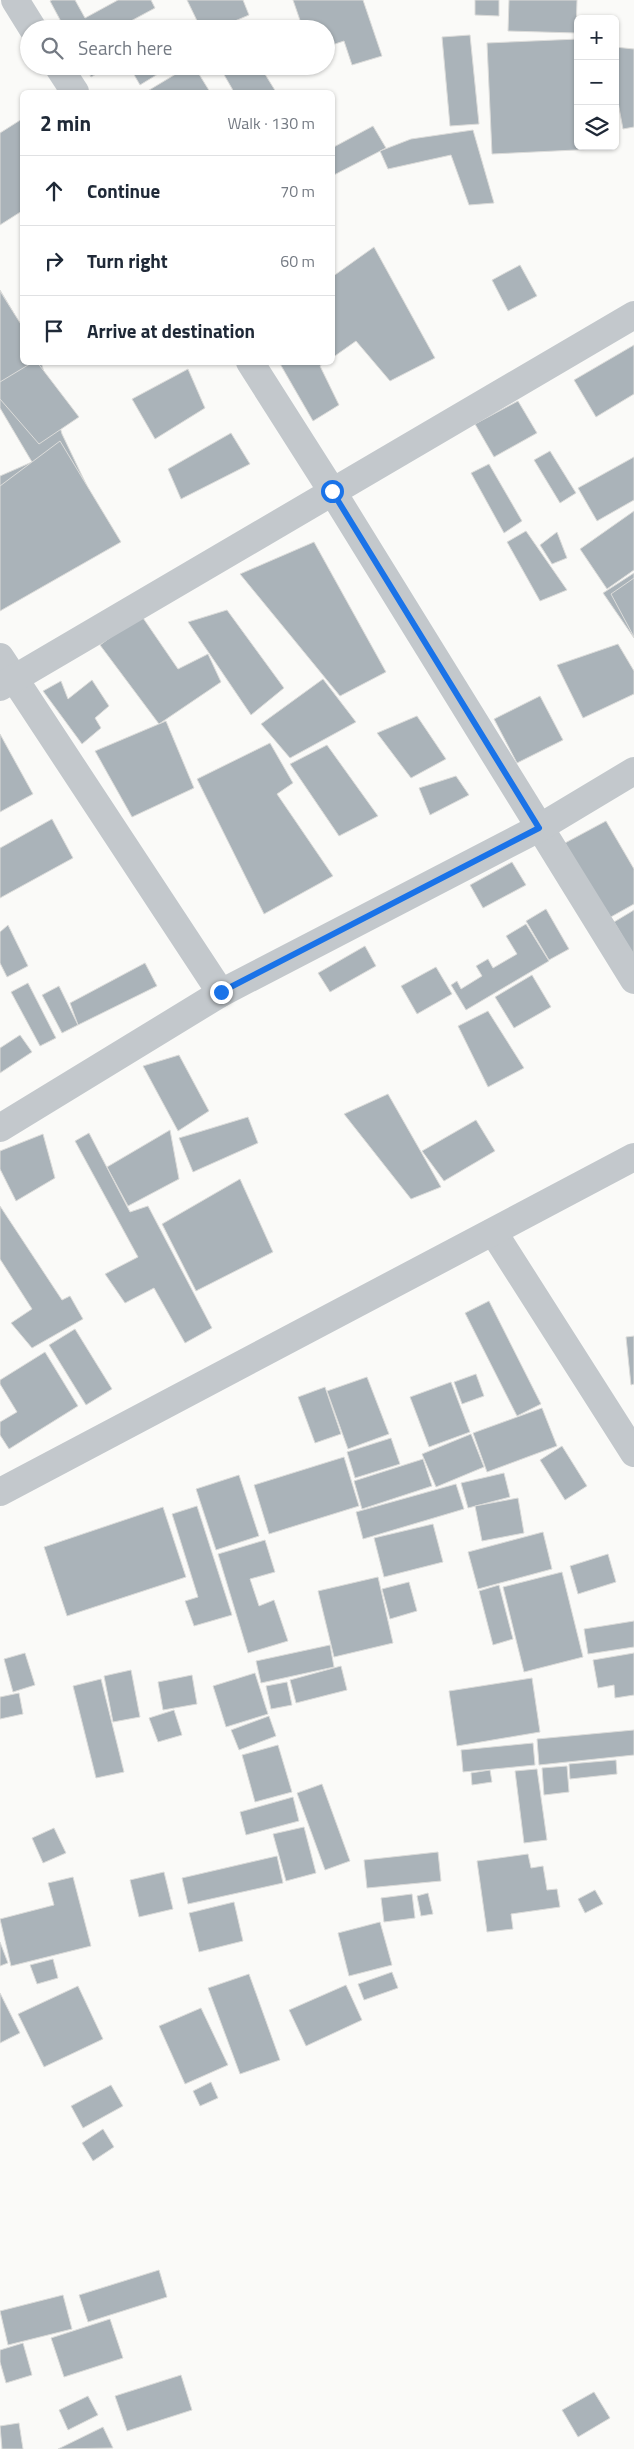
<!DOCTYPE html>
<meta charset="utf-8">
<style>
body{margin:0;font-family:"Titillium Web",sans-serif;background:#f6f6f7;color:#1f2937}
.controls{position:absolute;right:15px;top:15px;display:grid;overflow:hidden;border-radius:8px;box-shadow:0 1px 4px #0004}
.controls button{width:45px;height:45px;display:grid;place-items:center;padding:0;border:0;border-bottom:1px solid #e0e1e3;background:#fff;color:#1f2937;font:25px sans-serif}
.stop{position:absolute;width:15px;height:15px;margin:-11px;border:4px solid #1a73e8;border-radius:50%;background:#fff}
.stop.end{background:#1a73e8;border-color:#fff;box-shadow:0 1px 5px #0008}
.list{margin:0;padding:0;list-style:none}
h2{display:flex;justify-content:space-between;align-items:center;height:65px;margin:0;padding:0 20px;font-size:21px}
h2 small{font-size:16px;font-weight:400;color:#747a83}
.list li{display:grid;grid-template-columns:32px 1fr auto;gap:15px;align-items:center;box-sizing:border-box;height:70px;padding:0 20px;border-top:1px solid #e0e1e3}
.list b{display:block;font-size:19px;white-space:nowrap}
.list em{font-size:16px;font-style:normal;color:#747a83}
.icon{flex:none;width:28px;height:28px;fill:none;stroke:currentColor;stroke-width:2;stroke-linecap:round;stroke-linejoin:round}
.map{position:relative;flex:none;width:634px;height:2449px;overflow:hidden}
.search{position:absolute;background:#fff;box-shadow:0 1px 4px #0004;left:20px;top:20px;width:315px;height:55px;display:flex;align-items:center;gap:12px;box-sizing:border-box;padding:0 18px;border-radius:28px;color:#747a83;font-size:19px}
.panel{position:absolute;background:#fff;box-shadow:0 1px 4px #0004;left:20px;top:90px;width:315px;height:275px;border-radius:8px}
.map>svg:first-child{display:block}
.building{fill:#aab3b9;stroke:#dcdcda}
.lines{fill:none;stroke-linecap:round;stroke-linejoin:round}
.minor{stroke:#c3c8cc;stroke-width:28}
.route{stroke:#1a73e8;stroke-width:6}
</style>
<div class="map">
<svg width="634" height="2449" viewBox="0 0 634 2449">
<rect width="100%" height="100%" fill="#fafaf8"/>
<g class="building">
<path d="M52,0H75L85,18L118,0H151L155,8L116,29H65L50,1Z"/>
<path d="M187,0H243L249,15L216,29H201Z"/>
<path d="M293,0H363L382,56L352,65L344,41L326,47V29H303Z"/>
<path d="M475,0H499V16L475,15Z"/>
<path d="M509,0H577L576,33L508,31Z"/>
<path d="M470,35L479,124L450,126L442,37Z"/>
<path d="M578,39V146H596L597,149L492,154L487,43Z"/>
<path d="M615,47L634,49V127L623,129L615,86Z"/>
<path d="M85,66H110L91,77Z"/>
<path d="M129,66H171L140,85Z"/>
<path d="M189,66H194L210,92H146Z"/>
<path d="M219,66H260L276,92H234Z"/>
<path d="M22,119V211L0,225V133Z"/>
<path d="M373,126L386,148L332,176V148Z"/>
<path d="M473,130L494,203L469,205L451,155L388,169L380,151L411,139Z"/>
<path d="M374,247L435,358L390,381L356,341L332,358V277Z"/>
<path d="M520,265L537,296L508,311L492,280Z"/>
<path d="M0,290L22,327L23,362L0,375Z"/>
<path d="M0,291L22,326V362H41L62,434L110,534L91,545L67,490L5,525L46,577L11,597L0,571V476L32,462L0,408Z"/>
<path d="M634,345V394L596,417L574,380Z"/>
<path d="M33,362H37L79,417L39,444L0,399V382Z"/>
<path d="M279,362H325L320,366L339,405L313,421Z"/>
<path d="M188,369L205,408L155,439L132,399Z"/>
<path d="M518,401L537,433L494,457L475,424Z"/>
<path d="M231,433L250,464L181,499L168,469Z"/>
<path d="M60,441L121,542L0,611V486Z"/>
<path d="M550,451L576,493L560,503L534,460Z"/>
<path d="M634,457V500L597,521L578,488Z"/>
<path d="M489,464L522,521L504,533L471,473Z"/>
<path d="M634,511V570L607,589L580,549Z"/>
<path d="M526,531L567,590L540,601L507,542Z"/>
<path d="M557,532L567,558L552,564L540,545Z"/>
<path d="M314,542L386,672L340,696L240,574Z"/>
<path d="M634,573V638L603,593Z"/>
<path d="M634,578V637L611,594Z"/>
<path d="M227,610L284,688L251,715L188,622Z"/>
<path d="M141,615L178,669L208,654L221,682L159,724L100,645Z"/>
<path d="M618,644L634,671V694L583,718L557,665Z"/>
<path d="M323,679L356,722L290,758L261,724Z"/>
<path d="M92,680L109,706L95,718L101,728L82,744L43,691L61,681L68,699Z"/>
<path d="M540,696L563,740L517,763L494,719Z"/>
<path d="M417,716L446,759L411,778L377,733Z"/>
<path d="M166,721L194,788L132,817L95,751Z"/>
<path d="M0,734L33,794L0,812Z"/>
<path d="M270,743L293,783L277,794L333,876L264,914L197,779Z"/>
<path d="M327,745L378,816L339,836L290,764Z"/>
<path d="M456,776L469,795L430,815L419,788Z"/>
<path d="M52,819L73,858L0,898V848Z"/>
<path d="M606,821L634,869V904L609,918L565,843Z"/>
<path d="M512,862L526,885L483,908L470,885Z"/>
<path d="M546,909L569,949L549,960L526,921Z"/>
<path d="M634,910V956L614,922Z"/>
<path d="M526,924L549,961L466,1010L451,985L457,981L461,989L482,976L476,966L488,959L493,968L517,954L506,936Z"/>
<path d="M8,925L28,966L7,977L0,963V932Z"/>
<path d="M365,946L376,966L330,992L318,973Z"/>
<path d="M145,963L157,986L78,1025L70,1003Z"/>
<path d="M436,967L452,994L417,1014L401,986Z"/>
<path d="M532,975L551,1007L514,1028L495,997Z"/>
<path d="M28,983L56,1038L40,1046L11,992Z"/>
<path d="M59,986L78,1025L62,1033L42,995Z"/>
<path d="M488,1011L524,1068L488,1087L458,1026Z"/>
<path d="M20,1035L32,1052L0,1073V1048Z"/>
<path d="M179,1055L209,1111L178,1131L143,1066Z"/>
<path d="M388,1094L441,1187L411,1199L344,1114Z"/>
<path d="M248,1117L258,1143L193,1172L179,1138Z"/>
<path d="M476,1120L495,1151L444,1181L422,1151Z"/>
<path d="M170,1130L179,1179L128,1206L107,1167Z"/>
<path d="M89,1133L130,1212L148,1206L212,1328L185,1343L154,1288L125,1303L105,1274L138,1257L75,1141Z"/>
<path d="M43,1134L55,1178L16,1201L0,1169V1151Z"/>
<path d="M240,1179L273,1252L196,1291L162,1224Z"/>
<path d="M0,1206L62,1300L70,1296L83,1319L32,1348L11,1323L32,1309L0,1259Z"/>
<path d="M489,1301L541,1404L517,1416L465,1313Z"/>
<path d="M75,1329L112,1389L86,1405L49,1345Z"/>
<path d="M634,1336V1384L631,1385L626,1337Z"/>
<path d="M45,1352L78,1406L9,1449L0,1435V1422L17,1412L0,1384V1380Z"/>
<path d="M476,1374L484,1396L462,1404L454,1382Z"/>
<path d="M367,1377L389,1434L348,1449L327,1391Z"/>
<path d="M451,1382L470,1432L429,1447L410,1397Z"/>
<path d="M325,1387L341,1434L315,1443L298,1397Z"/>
<path d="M542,1408L557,1446L487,1472L473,1433Z"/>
<path d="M471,1434L484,1467L436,1487L422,1454Z"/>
<path d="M391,1438L400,1464L355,1478L347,1452Z"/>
<path d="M562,1446L587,1486L565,1500L540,1460Z"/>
<path d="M344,1457L359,1506L269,1534L254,1485Z"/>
<path d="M423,1459L432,1486L362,1509L354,1481Z"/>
<path d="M504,1473L510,1497L468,1508L461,1483Z"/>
<path d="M239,1475L259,1536L216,1550L196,1489Z"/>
<path d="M456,1484L464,1509L363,1539L356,1512Z"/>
<path d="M518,1498L524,1533L482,1541L475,1506Z"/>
<path d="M197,1506L232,1615L194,1626L185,1601L198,1597L172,1514Z"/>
<path d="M163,1507L186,1577L67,1616L44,1547Z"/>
<path d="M433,1524L443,1562L384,1577L374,1538Z"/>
<path d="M543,1532L552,1569L478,1589L468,1552Z"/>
<path d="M265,1540L275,1572L250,1579L259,1606L274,1600L288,1641L248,1653L218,1554Z"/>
<path d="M608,1554L616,1582L578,1594L570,1566Z"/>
<path d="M562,1572L583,1657L524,1672L503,1587Z"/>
<path d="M378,1577L393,1643L334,1657L318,1591Z"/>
<path d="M409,1582L417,1611L390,1619L382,1589Z"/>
<path d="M499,1585L513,1639L493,1645L479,1591Z"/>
<path d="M634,1621V1647L588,1654L584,1629Z"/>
<path d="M330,1645L334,1667L261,1683L256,1661Z"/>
<path d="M25,1653L35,1685L13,1692L4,1659Z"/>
<path d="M634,1653V1695L615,1698L614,1685L598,1688L593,1660Z"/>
<path d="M341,1666L347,1690L296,1703L290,1680Z"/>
<path d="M131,1670L140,1717L113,1722L104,1676Z"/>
<path d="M255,1673L268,1714L226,1727L213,1686Z"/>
<path d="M192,1675L197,1704L163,1710L158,1682Z"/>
<path d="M532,1678L540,1732L457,1746L449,1691Z"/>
<path d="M101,1679L124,1772L96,1778L73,1686Z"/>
<path d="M287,1682L292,1705L271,1709L266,1686Z"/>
<path d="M19,1693L23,1714L0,1719V1697Z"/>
<path d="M174,1710L182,1735L158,1742L149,1718Z"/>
<path d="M269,1716L276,1736L239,1750L231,1730Z"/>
<path d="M634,1730V1755L539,1765L537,1739Z"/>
<path d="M533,1743L535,1765L463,1772L461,1750Z"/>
<path d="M278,1745L292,1792L255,1802L242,1755Z"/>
<path d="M616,1760L617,1774L570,1779L569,1764Z"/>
<path d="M567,1766L569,1792L544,1795L542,1768Z"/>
<path d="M537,1769L547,1840L524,1843L515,1771Z"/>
<path d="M490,1770L492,1782L472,1785L471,1773Z"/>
<path d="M322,1784L350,1861L325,1870L297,1793Z"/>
<path d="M293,1797L299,1821L246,1835L240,1812Z"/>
<path d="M304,1827L316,1873L286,1881L273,1834Z"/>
<path d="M54,1828L66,1853L43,1863L32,1838Z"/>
<path d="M438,1852L441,1881L367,1888L364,1860Z"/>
<path d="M528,1854L531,1868L543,1866L547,1890L557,1889L560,1907L511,1914L513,1929L487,1932L477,1861Z"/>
<path d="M277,1856L283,1883L188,1904L182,1878Z"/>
<path d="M164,1872L173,1909L139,1917L130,1880Z"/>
<path d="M73,1877L91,1946L11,1966L0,1919L54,1905L48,1883Z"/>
<path d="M595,1890L603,1904L585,1913L578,1899Z"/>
<path d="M428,1893L433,1914L421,1916L417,1896Z"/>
<path d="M412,1894L415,1918L384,1922L381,1898Z"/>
<path d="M234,1902L243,1941L199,1952L189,1913Z"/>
<path d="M380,1922L392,1965L349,1976L338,1933Z"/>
<path d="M0,1942L8,1963L0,1966Z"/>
<path d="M53,1959L58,1978L37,1984L30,1965Z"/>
<path d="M392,1972L398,1988L364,2000L358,1984Z"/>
<path d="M249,1974L280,2060L240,2074L208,1988Z"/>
<path d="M346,1985L362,2020L306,2046L289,2010Z"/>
<path d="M78,1986L103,2039L44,2067L18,2014Z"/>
<path d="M0,1993L20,2033L0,2043Z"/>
<path d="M201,2008L228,2065L185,2084L159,2026Z"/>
<path d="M211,2082L218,2098L200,2106L193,2091Z"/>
<path d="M111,2085L123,2106L83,2128L71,2106Z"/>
<path d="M103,2129L114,2147L93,2161L82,2143Z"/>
<path d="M159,2270L167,2297L88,2322L79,2295Z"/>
<path d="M63,2295L72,2329L8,2345L0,2311Z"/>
<path d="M110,2319L123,2358L64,2377L51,2338Z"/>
<path d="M23,2343L32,2375L6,2383L0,2362V2350Z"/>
<path d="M181,2375L192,2410L127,2431L115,2396Z"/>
<path d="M594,2392L610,2418L578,2437L562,2410Z"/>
<path d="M88,2396L98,2415L68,2430L59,2410Z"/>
<path d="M19,2423L23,2449H2L0,2426Z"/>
<path d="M103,2427L113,2448L58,2449Z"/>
</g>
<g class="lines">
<g class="minor">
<path d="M15,0L33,29"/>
<path d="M58,66L75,92"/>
<path d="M250,362L332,491L634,980"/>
<path d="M0,657L221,993"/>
<path d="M0,687L634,315"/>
<path d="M0,1128L221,993L539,828L634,771"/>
<path d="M494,1233L634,1453"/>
<path d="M0,1492L634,1157"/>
</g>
</g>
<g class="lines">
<path class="route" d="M221,992L539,828L332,491"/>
</g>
</svg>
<div class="controls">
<button>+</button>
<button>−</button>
<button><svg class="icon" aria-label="layers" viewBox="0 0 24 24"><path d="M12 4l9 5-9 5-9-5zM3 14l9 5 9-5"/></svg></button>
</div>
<div class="stop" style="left:332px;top:491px"></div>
<div class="stop end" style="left:221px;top:992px"></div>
<div class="search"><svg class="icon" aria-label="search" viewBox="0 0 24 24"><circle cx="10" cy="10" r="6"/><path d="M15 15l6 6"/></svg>Search here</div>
<section class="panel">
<h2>2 min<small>Walk · 130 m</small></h2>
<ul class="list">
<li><svg class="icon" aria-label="ahead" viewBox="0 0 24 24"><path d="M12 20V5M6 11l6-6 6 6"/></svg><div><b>Continue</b></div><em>70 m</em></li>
<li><svg class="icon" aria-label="right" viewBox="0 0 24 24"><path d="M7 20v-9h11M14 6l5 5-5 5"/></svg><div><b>Turn right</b></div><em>60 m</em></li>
<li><svg class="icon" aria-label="arrive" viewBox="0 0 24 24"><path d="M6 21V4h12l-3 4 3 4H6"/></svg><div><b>Arrive at destination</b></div></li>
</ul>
</section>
</div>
